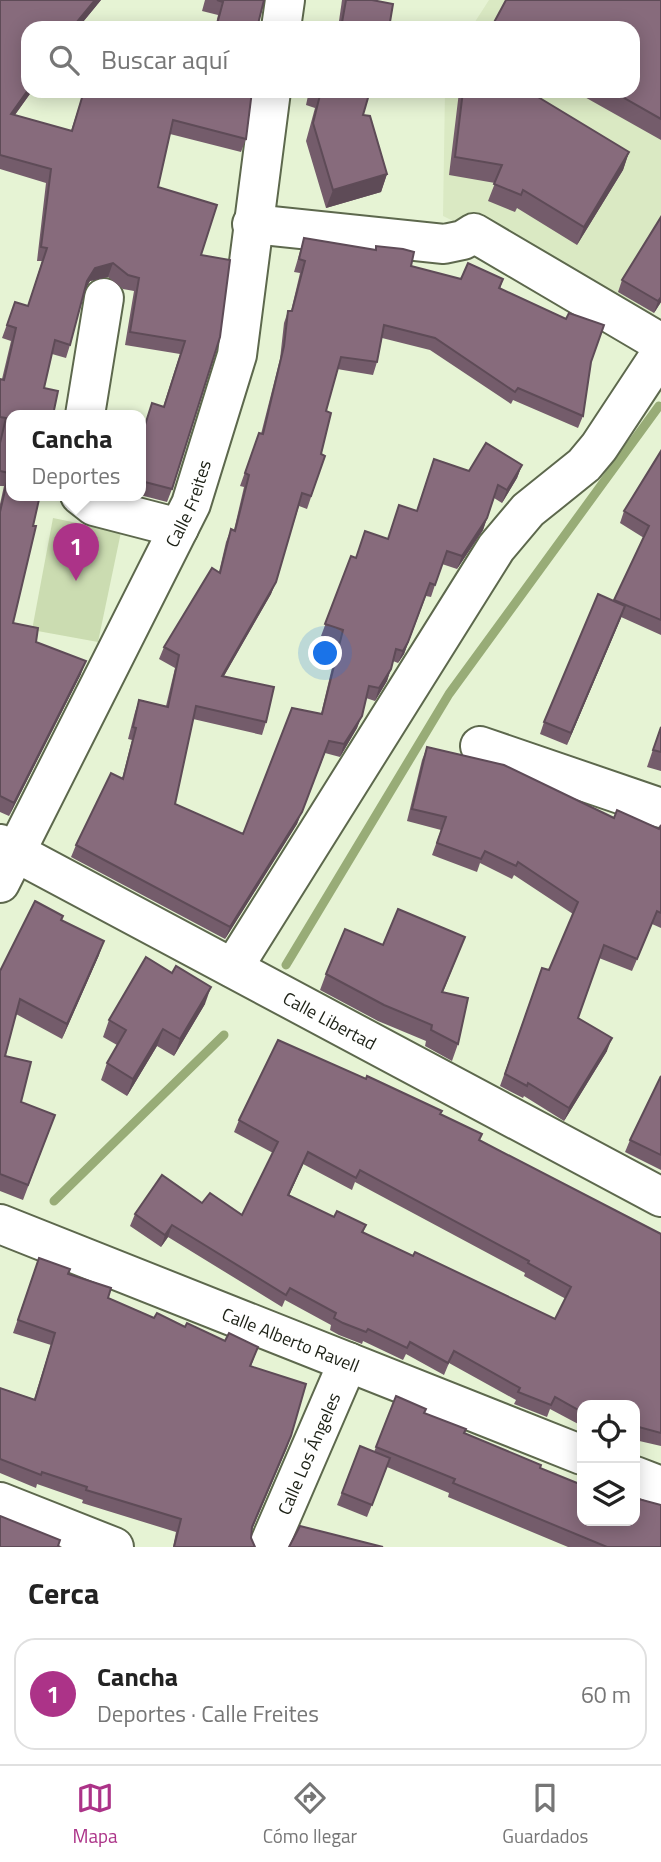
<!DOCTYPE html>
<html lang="es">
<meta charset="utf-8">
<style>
body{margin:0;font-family:"Titillium Web",sans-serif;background:#f6f6f6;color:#222}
.controls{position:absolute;right:21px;bottom:21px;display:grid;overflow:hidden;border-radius:14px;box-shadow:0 4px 18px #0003}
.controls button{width:63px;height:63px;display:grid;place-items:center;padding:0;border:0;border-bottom:2px solid #e0e0e0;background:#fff;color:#222;font:35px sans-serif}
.you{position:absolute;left:326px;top:654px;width:24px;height:24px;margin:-18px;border:5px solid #fff;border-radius:50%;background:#1a73e8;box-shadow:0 0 0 10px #1a73e833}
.badge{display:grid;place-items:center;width:46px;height:46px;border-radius:50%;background:#ac3388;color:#fff;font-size:23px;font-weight:700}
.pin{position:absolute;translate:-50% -58px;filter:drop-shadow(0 2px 4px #0008)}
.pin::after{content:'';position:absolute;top:37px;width:24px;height:21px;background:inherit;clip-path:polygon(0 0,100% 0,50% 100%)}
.popup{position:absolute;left:6px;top:410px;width:140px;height:91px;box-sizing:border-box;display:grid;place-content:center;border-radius:14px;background:#fff;filter:drop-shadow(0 2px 5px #0005);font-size:23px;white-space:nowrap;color:#767676}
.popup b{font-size:26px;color:#222}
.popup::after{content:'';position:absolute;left:50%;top:100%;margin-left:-14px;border:14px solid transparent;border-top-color:#fff}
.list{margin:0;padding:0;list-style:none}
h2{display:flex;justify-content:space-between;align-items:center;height:91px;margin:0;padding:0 28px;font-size:30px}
h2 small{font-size:23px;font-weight:400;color:#767676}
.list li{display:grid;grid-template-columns:46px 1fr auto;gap:21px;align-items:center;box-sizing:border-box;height:112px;margin:0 14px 14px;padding:0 14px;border:2px solid #e0e0e0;border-radius:21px}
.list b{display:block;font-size:26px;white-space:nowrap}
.list p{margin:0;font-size:23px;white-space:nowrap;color:#767676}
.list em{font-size:23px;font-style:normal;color:#767676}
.icon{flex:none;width:38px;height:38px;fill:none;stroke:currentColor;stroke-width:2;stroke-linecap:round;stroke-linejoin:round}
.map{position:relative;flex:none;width:661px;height:1547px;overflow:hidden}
.search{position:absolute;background:#fff;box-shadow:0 4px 18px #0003;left:21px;right:21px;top:21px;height:77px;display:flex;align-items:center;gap:18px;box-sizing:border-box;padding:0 24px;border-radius:21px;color:#767676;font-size:26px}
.sheet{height:217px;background:#fff}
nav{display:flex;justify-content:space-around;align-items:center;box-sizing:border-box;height:98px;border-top:2px solid #e0e0e0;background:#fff;font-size:19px;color:#767676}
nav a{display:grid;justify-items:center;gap:4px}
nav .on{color:#ac3388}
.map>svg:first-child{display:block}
.built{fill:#dae9c3}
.green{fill:#cbdcb1}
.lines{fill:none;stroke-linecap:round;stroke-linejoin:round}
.stream{stroke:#98ac77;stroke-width:9}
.minor-casing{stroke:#5d684d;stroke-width:42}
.minor{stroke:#fff;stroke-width:38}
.wall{fill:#745c6b;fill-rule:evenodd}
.shaded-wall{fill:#5e4b57}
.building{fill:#876b7c;stroke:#5e4b57;stroke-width:2;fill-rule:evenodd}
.labels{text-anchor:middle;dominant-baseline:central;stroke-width:7;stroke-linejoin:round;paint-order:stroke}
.street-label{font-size:18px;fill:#1c2015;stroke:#f6feeb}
</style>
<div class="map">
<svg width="661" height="1547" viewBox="0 0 661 1547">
<rect width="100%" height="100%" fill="#e6f3d4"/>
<path class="built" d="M489,0H661V301L651,318L443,216L445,91H633V28H471Z"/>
<path class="green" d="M53,518L121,532L98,642L32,630Z"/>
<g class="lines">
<g class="stream">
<path d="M286,965L449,694L659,406"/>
<path d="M54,1201L224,1035"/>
</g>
<defs>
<g id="minor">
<path d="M281,28L285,0"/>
<path d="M252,224L444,244L463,240L474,233L661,343"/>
<path d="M85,415L104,298"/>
<path d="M80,495L94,506L179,528"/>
<path d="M480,746L661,808"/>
<path id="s1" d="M0,844L661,1197"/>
<path id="s2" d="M0,883L191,504L237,355L271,91"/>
<path d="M233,968L496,548L528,510L584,465L599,447L661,353"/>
<path id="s3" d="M0,1224L582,1455"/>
<path d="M635,1476L661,1486"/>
<path d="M0,1502L114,1547"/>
<path id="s4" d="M268,1547L348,1362"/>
</g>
</defs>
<use href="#minor" class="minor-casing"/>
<use href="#minor" class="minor"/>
</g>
<g class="wall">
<path d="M0,0H101L78,28H28V91H32L15,115L71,131L84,91L109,92V91H252L246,139L241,152L170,134L158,187L201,255L172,489L167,502L140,495H141V436L152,403L163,407L180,354L125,345L134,291L123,289L108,277L90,281L85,289L70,345L66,358L52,354L11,415L13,623L36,642L81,674L9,816L0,812V504L4,486H0V379H2L11,341L2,338L10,316L28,306L42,261H37L46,183L0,169Z"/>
<path d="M205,0H264L258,24L269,28H215L218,15L202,11Z"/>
<path d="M342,0H372L389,28H338Z"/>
<path d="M661,0V140L574,91H633Z"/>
<path d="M309,91H370L363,115L387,174L381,192L326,208L306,141L315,108L306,105Z"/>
<path d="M449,91H528L629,152L623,170L577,245L517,208L515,212L488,201L495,183L449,175L459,92Z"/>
<path d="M304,238L461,279H503L500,289L591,362L583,416L578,428L513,400L511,404L430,350L382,338L377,362L373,375L337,369L326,411L321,454L325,456L307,509L299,506L271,594L224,676L266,722L262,735L193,719L175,804L243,834L321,714L338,642L321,636L351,556L356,558L387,539L417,511L469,471L522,465L517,478L502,503L494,498L483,530L457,569L442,564L431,597L426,596L404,654L398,663L393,661L387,681L375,701L366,698L357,728L340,757L325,753L297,824L225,939L71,857L76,845L122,779L132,740L128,739L135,712L139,700L166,706L175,668L159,659L164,647L219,572L226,542L231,529L234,530L244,487L240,486L259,433L261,434L280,359L284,323L288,311H291L300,273L294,272Z"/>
<path d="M622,280L661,302L654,313L618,292Z"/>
<path d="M661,451V635L621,617L567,745L540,734L544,722L614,601L644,538L620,523L624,511Z"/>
<path d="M661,726V771L647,767Z"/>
<path d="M427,747L614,818L659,829L661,825V928L652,924L632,971L599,958L578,1018L607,1051L564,1121L524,1096L523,1098L500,1086L542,968L549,970L573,914L514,875L512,879L480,863L477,872L432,855L441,830L407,821L422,760Z"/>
<path d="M62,921L99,955L62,1039L16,1014L5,1056L21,1102L55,1115L23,1200L0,1191V971Z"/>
<path d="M465,937L443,992L458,1044L452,1061L425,1046L426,1041L378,1021L320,990L326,974L383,945Z"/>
<path d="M205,1004L174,1056L157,1046L127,1096L101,1080L107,1063L117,1045L103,1037L109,1020Z"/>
<path d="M661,1076V1170L625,1152L630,1140Z"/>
<path d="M440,1114L479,1141L661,1234V1446L635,1440V1405H582V1426L550,1409L547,1417L514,1404L516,1400L449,1363L444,1375L406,1354L403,1360L363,1341L362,1344L339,1335L330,1330L331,1325L285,1300L282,1307L168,1237L161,1247L130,1226L135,1214L202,1203L242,1215L273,1153L234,1132L239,1120ZM303,1164L352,1190L355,1182L525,1273L524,1276L566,1299L555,1319L413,1256L363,1233L366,1225L334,1217L289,1195Z"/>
<path d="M39,1258L108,1298L154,1318L185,1327L225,1341L258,1347L251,1366L291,1436L252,1529L251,1538L255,1547H173L176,1532L82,1503L83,1500L37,1484L36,1488L0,1473V1388L34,1399L51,1345L13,1333Z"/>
<path d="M424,1413L464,1433L540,1468L661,1547H568L448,1497L449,1493L387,1467L367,1517L337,1505L360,1446L374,1452L376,1447Z"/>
</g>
<g class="shaded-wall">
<path d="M95,0H101L78,28H72Z"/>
<path d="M28,90V91H32L6,127L11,114Z"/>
<path d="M629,152L623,170L577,245L584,227Z"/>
<path d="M387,174L381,192L326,208L333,190Z"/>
<path d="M113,263L108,277L90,281L83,294L87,281L95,268Z"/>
<path d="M661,297V302L654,313L658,301Z"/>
<path d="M522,465L517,478L502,503L507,490Z"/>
<path d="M487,518L483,530L457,569L462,556Z"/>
<path d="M276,582L271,594L217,688L222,676Z"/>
<path d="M430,583L404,654L398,663L403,651Z"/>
<path d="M625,606L621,618L567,745L571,733Z"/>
<path d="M86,661L81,674L9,816L14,803Z"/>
<path d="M391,669L387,681L375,701L379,688Z"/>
<path d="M362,716L357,728L340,757L344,744Z"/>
<path d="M329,741L297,824L225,939L230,927Z"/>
<path d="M104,941L99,955L62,1039L67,1024Z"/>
<path d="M211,987L205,1004L174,1056L180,1039Z"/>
<path d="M163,1029L157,1046L127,1096L133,1079Z"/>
<path d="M612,1038L607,1051L564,1121L569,1108Z"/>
<path d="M308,1152L303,1164L284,1207L288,1195Z"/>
<path d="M172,1225L168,1237L161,1247L165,1235Z"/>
<path d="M291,1436L287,1448L248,1539L252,1527Z"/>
</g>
<g class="building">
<path d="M0,0H95L72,28H28V90L11,114L72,131L84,91H104L110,93L111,91H252L246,139L173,120L158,187L217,205L201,255L230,260L220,337L172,489L141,481V438L152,403L164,407L185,341L130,332L139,278L128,275L113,263L95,268L87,281L70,345L55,340L44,388L58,391L53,415H11V495H40L33,526H36L13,623L38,628L36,642L86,661L14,803L0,796V512L9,473L0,471V443L6,418L0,417V379L4,380L16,328L7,325L15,302L28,306L47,248L41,247L51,169L0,155Z"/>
<path d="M217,0H264L258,24L269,28H216L223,2Z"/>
<path d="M346,0H372L393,4L389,28H341Z"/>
<path d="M506,0H661V119L612,91H633V28H491Z"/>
<path d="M321,91H370L363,115L370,116L387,174L333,190L313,123Z"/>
<path d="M463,91H528L629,152L584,227L523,190L521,195L494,184L502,165L455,157Z"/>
<path d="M661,217V297L658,301L622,280Z"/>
<path d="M304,238L376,250V246L403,249L414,252L411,266L461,279L468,263L503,279L499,288L566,319L569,313L604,325L591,362L583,416L518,388L515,392L435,338L384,325L377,362L341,357L326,411L331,413L321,454L325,456L311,496L302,493L276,582L222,676L274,687L266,722L196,706L175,804L243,834L292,708L322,714L343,630L325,624L351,556L356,558L365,531L388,539L399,505L417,511L434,459L469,471L486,443L522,465L507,490L498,485L487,518L462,556L447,551L435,585L430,583L408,642L403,651L396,649L391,669L379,688L369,686L362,716L344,744L329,741L302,812L230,927L76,845L111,773L123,779L136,728L133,727L139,700L168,707L179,655L164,647L212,568L220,573L231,529L235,531L249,475L245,473L259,433L263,434L284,346L288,311H292L305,261L299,259Z"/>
<path d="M661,451V620L614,600L649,526L624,511Z"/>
<path d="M598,594L625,606L571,733L544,722Z"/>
<path d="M661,727V752L653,750Z"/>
<path d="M427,747L504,765L614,818L617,810L659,829L661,825V913L657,911L637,959L604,945L578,1018L612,1038L569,1108L528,1083L527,1086L505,1074L542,968L549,970L578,902L518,862L516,866L485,851L481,859L437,843L446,817L412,809Z"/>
<path d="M35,901L63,916L61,920L104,941L67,1024L20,999L5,1056L31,1062L21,1102L55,1115L28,1185L0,1174V971Z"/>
<path d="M398,909L465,937L442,992L468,998L458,1044L431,1030L432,1025L384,1005L326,974L345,929L383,945Z"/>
<path d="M146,957L172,973L176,966L211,987L180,1039L163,1029L133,1079L107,1063L126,1030L109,1020Z"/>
<path d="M278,1040L366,1079L367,1076L442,1111L440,1114L482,1134L479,1140L661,1234V1433L635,1426V1405H582V1412L555,1397L551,1405L518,1392L520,1388L454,1351L448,1363L410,1342L407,1348L368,1329L366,1332L343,1323L334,1318L336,1313L290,1288L286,1295L172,1225L165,1235L135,1214L162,1175L202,1203L210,1193L242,1215L278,1142L239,1120ZM308,1152L356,1178L360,1170L529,1261L528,1263L571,1287L555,1319L415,1252L413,1256L362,1232L366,1225L337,1211L334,1217L288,1195Z"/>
<path d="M661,1076V1155L630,1140Z"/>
<path d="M39,1258L70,1269L68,1274L111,1288L108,1298L154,1318L157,1313L185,1327L187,1323L225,1341L229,1333L258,1347L250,1366L306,1384L291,1436L252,1527L251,1538L255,1547H174L181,1519L86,1490L87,1487L42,1472L41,1475L0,1459V1388L35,1400L55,1333L18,1320Z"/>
<path d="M396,1396L426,1409L424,1413L466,1429L464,1433L541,1465L540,1468L582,1485V1521H635V1498L661,1505V1547H607L453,1483L455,1479L376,1447Z"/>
<path d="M360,1446L390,1458L372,1505L342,1493Z"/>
<path d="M0,1516L60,1540L58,1546L60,1547H0Z"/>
<path d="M300,1526L383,1547H289Z"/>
</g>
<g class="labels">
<g class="street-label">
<text stroke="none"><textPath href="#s2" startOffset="424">Calle Freites</textPath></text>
<text stroke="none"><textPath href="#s1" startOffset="374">Calle Libertad</textPath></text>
<text stroke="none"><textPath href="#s3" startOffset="313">Calle Alberto Ravell</textPath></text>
<text stroke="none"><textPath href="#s4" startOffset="102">Calle Los Ángeles</textPath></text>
</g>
</g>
</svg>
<div class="controls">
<button><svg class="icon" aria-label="locate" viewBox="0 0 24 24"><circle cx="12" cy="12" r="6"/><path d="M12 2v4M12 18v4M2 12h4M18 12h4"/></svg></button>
<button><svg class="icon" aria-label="layers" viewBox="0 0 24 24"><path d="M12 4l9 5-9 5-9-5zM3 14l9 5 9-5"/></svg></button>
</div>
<div class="you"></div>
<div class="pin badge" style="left:76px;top:581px">1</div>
<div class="popup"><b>Cancha</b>Deportes</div>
<div class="search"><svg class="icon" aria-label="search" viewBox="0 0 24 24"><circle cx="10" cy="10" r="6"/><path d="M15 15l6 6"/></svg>Buscar aquí</div>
</div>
<section class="sheet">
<h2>Cerca<small></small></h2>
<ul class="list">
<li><span class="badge">1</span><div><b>Cancha</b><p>Deportes · Calle Freites</p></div><em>60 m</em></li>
</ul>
</section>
<nav>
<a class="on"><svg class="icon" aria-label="map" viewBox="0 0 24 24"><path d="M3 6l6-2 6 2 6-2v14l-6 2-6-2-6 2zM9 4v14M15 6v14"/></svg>Mapa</a>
<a><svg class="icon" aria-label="directions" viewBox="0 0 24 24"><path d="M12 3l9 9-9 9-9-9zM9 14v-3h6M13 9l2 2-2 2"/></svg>Cómo llegar</a>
<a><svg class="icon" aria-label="saved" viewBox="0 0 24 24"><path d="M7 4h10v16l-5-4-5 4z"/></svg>Guardados</a>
</nav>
